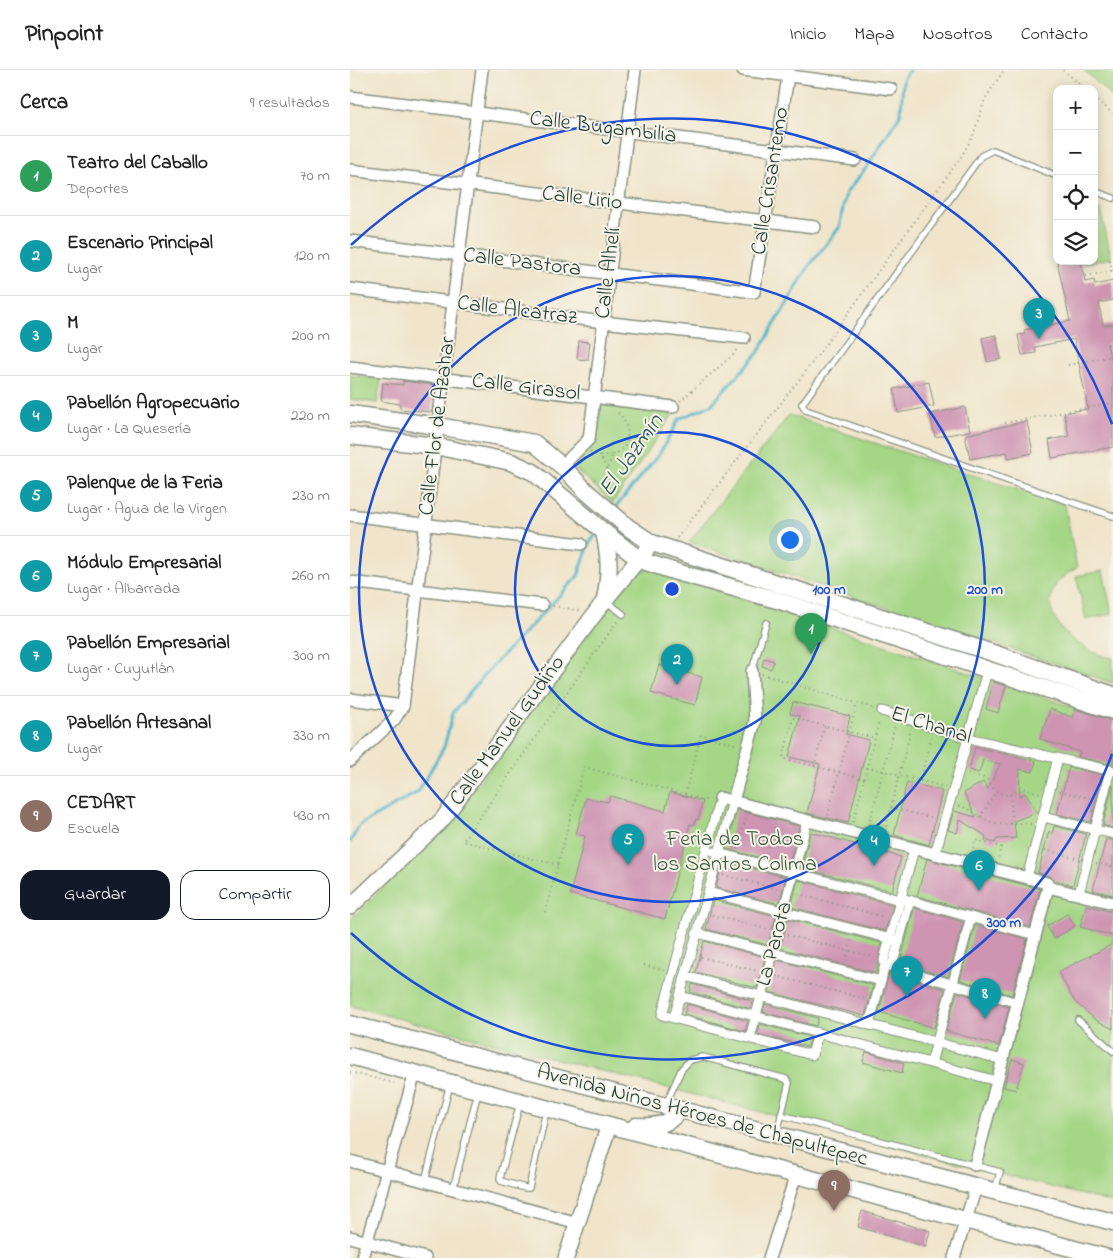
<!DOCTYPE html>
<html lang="es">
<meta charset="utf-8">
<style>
body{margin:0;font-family:"Indie Flower",sans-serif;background:#f2f2f2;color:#222}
.controls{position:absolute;right:15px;top:15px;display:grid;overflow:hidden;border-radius:10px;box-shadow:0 2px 12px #0003}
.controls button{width:45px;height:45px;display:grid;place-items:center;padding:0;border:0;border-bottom:1px solid #e0e0e0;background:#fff;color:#222;font:25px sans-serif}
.you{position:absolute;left:439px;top:469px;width:18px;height:18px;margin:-12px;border:4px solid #fff;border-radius:50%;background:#1a73e8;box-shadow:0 0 0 8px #1a73e833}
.badge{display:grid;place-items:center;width:32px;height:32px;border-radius:50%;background:#111827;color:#fff;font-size:16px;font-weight:700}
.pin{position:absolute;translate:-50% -41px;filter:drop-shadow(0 1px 2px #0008)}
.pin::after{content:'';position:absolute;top:26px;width:18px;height:15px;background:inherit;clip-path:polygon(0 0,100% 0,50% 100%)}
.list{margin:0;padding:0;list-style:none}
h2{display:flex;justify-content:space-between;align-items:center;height:65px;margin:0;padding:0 20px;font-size:21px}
h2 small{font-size:16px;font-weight:400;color:#767676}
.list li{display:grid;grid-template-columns:32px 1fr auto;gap:15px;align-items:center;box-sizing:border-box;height:80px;padding:0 20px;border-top:1px solid #e0e0e0}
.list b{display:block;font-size:19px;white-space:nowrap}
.list p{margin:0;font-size:16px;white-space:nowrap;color:#767676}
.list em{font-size:16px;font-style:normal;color:#767676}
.actions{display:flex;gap:10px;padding:15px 20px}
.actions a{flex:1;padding:11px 0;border:1px solid #111827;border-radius:15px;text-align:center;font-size:18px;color:#111827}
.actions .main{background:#111827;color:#fff}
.icon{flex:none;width:28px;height:28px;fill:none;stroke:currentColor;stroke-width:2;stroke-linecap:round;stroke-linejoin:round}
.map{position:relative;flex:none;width:763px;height:1188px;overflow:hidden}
header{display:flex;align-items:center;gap:30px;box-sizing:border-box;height:70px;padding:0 25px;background:#fff;border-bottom:1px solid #e0e0e0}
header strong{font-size:24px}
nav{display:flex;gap:28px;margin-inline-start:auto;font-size:18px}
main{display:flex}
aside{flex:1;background:#fff}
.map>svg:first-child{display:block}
.green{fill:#a4d685;stroke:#628a5c}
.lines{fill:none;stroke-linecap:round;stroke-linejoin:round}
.stream{stroke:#4cb4cb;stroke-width:3}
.building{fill:#ce94b2}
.service-casing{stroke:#889180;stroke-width:8}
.pedestrian-casing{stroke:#889180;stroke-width:11}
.minor-casing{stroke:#889180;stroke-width:14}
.tertiary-casing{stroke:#889180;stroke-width:18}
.secondary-casing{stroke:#889180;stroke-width:19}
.path{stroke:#889180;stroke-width:2;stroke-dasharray:1 4;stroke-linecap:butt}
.service{stroke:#fff;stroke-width:5.5}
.pedestrian{stroke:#fff;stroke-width:9}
.minor{stroke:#fff;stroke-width:11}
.tertiary{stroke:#fff;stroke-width:15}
.secondary{stroke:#fff;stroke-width:16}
.ring{fill:none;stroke:#1d4ed8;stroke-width:2.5}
.labels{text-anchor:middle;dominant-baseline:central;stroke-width:4;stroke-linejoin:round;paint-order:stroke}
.street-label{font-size:22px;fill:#1f3d34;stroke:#f7f3e8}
.park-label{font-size:22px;fill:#3a5c44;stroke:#f7f3e8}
.water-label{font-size:24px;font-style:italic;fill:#2a5b5a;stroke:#f7f3e8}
.centre{fill:#1d4ed8;stroke:#f7f3e8;stroke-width:2.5}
.ring-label{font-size:15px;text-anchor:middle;font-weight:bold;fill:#1d4ed8;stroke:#f7f3e8;stroke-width:4;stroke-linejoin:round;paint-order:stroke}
</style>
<header>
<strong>Pinpoint</strong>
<nav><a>Inicio</a><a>Mapa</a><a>Nosotros</a><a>Contacto</a></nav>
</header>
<main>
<aside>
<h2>Cerca<small>9 resultados</small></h2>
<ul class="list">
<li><span class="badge" style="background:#2e9e5b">1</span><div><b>Teatro del Caballo</b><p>Deportes</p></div><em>70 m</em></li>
<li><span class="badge" style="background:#0f9aa8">2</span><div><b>Escenario Principal</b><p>Lugar</p></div><em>120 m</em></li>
<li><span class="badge" style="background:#0f9aa8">3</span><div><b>M</b><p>Lugar</p></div><em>200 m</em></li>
<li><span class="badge" style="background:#0f9aa8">4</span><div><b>Pabellón Agropecuario</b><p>Lugar · La Quesería</p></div><em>220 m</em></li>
<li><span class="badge" style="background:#0f9aa8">5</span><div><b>Palenque de la Feria</b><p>Lugar · Agua de la Virgen</p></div><em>230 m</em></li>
<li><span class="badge" style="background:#0f9aa8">6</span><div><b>Módulo Empresarial</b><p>Lugar · Albarrada</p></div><em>260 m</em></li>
<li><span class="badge" style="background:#0f9aa8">7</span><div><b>Pabellón Empresarial</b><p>Lugar · Cuyutlán</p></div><em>300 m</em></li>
<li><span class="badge" style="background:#0f9aa8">8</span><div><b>Pabellón Artesanal</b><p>Lugar</p></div><em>330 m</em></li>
<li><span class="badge" style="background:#8d6e63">9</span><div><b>CEDART</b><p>Escuela</p></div><em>430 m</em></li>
</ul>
<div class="actions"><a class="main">Guardar</a><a>Compartir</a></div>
</aside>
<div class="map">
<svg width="763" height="1188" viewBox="0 0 763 1188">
<rect width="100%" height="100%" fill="#f7f3e8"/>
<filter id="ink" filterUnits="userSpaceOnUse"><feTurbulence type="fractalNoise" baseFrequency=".02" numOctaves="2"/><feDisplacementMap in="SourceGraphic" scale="10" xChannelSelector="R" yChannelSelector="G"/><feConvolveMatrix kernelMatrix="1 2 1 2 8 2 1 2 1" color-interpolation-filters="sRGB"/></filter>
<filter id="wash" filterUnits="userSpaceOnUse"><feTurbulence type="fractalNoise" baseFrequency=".0096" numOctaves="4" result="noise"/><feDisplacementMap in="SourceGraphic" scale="20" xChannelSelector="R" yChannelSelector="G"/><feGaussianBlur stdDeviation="1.12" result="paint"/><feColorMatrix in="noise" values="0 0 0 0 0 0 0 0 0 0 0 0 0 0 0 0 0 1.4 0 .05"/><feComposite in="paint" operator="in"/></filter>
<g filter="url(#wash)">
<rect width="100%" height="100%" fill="#f0e5cb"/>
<g class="green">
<path d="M734,0H763V28Z"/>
<path d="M751,140L761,188L733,194L732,191H744V141Z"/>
<path d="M0,305L31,309L27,333L0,329Z"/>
<path d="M251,334L323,344L263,433L223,397L246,371Z"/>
<path d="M439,345L715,435L727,498C718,503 709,508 704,518C687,551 735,584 763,588V613L339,472Z"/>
<path d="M299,498L763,650V1133L0,936V850L98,754L275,515L287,504Z"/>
<path d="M753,501L762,544L736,550L726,506Z"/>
</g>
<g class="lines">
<g class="stream">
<path d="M265,438L310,383L329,349L361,335L408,283L459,196L489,158L496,123L516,98L551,43L553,10L559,0"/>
<path d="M0,772L10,755L68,722L94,677L103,643L136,603L228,506L239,474L247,463"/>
</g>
</g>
<g id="blocks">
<g class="building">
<path d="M707,191H731L735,212L744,210L745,215L763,211V230L749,233L753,256L763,254V273L757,274L763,296V377L702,388L699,370L719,366L714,343L738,339L724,269L685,277L686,283L672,285L668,265L675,264L674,260L720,251Z"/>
<path d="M646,265L651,289L637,292L632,268Z"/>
<path d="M229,271L240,272L238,290L227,289Z"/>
<path d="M53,311L85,315L82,342L50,339V334L31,331L33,313L53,315Z"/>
<path d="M579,312L584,336L548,343L544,319Z"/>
<path d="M615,337L620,361L585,367L580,344Z"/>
<path d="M677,351L683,383L658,388L657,382L620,389L615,365Z"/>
<path d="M414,588L424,591L421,599L412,596Z"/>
<path d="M309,595L352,607L345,635L301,623Z"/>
<path d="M643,612L656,616L648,643L636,639Z"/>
<path d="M443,632L500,646L496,664L519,670L498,753L457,743L470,694L439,687L450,646L440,644Z"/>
<path d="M700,639L722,647L725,639L763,651V695L728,687L730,682L690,669Z"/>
<path d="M625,677L686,691L683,702L670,699L669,726L675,723L687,742L664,751L666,768L647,769L645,773L635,770L636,766L610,750L607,763L598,760L604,741L626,747L614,723L633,712L638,719L650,694L633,690L629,703L619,700Z"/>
<path d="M719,697L752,705L741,752L707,744Z"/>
<path d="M557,712L592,721L579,775L544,765Z"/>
<path d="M763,714V758L753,755Z"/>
<path d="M320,722L353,731L348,750L346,749L344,755L340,754L315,849L220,824L235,766L226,764L236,728L258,732L260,726L315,741Z"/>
<path d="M387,740L449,756L439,795L376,779Z"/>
<path d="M704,756L736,764L723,815L704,810L699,806L688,803L699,761L702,765Z"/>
<path d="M461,762L551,787L542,821L451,798Z"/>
<path d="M756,769L763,770V825L743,820Z"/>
<path d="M577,789L690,819L680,857L567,826Z"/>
<path d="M373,791L436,807L429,834L366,818Z"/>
<path d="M448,810L543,835L535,861L441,837Z"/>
<path d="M363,830L426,846L418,875L356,859Z"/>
<path d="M736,835L763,842V866L730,857Z"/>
<path d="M564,838L613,852L598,907L550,893Z"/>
<path d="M717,844L725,856L704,869L697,856Z"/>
<path d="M438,849L532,873L526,903L430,878Z"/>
<path d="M625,855L677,869L662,925L610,910Z"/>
<path d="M354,871L415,887L407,918L346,902Z"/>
<path d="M763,874V959L746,950L725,932L708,902Z"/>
<path d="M427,890L523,915L515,946L419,922Z"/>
<path d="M539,903L595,919L584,958L529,942Z"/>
<path d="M342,914L403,931L401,939L340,922Z"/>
<path d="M607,922L659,937L649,976L596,961Z"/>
<path d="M337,934L398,951L395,961L334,944Z"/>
<path d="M415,934L468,948L466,956L413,942Z"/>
<path d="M410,954L460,967L458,977L408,964Z"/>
<path d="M516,982L554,993L552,1003L513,992Z"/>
<path d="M662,989L674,993L666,1020L654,1017Z"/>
<path d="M512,1141L580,1161L576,1177L508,1157Z"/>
</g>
</g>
</g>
<g filter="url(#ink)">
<use href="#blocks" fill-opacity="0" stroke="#889180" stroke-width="1"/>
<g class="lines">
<defs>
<g id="service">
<path d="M707,106L643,80L631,86L452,334L456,340L659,411L763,446"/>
<path d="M744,121L763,128"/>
<path d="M256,531L273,544"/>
<path d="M402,601L416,553"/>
<path d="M728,950L763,981"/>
<path d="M170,1033L150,1108L151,1111L175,1118H179L196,1041"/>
<path d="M316,1034L331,1000L340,990L353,987L436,1009L439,1013L427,1063"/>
<path d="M431,1045L650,1102L645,1120"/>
<path d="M75,1111L100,1014"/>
<path d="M103,1119L128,1022"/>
</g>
<g id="pedestrian">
<path d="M532,641L618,668L763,701"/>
<path d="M370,728L312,945L462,985L468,963"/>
<path d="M693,747L763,764"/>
<path d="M364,782L550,830"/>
<path d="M585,784L636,605"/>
<path d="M677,808L708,688"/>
<path d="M358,822L549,871"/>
<path d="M729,824L760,700"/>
<path d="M551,828L685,865"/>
<path d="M347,863L531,911"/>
<path d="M535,895L668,933"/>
<path d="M542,897L560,830"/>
<path d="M335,906L653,990"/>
<path d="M330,926L647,1011"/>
<path d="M324,948L383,731"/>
<path d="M519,955L535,895L534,890L564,779"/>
<path d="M400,968L457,751"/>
<path d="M581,993L621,847"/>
</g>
<g id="minor">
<path d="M393,0L541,19"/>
<path d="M0,27L505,90"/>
<path d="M0,100L465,157"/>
<path d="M0,171L404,222L439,0"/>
<path d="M0,219L253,252L394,268"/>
<path d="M0,297L323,337"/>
<path d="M212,396L239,369L285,0"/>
<path d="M0,445L231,474"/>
<path d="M0,512L192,535"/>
<path d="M0,629L53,636"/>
<path d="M0,691L44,650L53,636L132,0"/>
<path d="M370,728L697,813L698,817L625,1095"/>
<path d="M383,731L405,651L402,601"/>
<path d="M698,817L763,833"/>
<path d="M0,1091L228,1153"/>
<path d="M0,1167L75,1188"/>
<path d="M12,1188L65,1003"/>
<path d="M419,1188L446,1105"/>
<path d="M604,1188L626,1117"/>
</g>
<g id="tertiary">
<path d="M0,837L92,750L255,530L302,473"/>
<path d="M216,1188L259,1055"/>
</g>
<g id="secondary">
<path d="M0,344L88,356L184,373L212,396L237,422L279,458L302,473L643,583L763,625"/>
<path d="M0,366L85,376L161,392L183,402L254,462L290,490L323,501L427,530L763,641"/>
<path d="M254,462C260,488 260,503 255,530"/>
<path d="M0,954L763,1152"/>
<path d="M0,986L758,1188"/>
<path d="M286,1056C306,1057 317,1056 330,1040"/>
</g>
</defs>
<use href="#service" class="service-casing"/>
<use href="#pedestrian" class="pedestrian-casing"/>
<use href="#minor" class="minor-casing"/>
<use href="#tertiary" class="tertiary-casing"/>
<use href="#secondary" class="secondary-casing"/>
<g class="path">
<path d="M713,0L736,19"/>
<path d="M744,27L763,44"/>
<path d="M760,190L762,201"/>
<path d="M736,206L763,201"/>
<path d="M718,295L763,286"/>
<path d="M330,331L384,284L387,279"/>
<path d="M655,353L763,333"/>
<path d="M240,382L250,386"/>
<path d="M263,385C266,383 271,381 273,378C282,367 277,350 267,342"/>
<path d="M257,399L250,386L263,385L257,399V422"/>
<path d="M327,468L465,289L611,87L623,66L635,29L654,0"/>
<path d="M203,536L232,541"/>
<path d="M412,604L523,638"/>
<path d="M464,696L475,656"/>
<path d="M517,697L595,717"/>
<path d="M618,704L637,709C645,725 657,730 672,718L690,723"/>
<path d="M514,709L433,688L443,648L525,668"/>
<path d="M570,711L581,667"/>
<path d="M710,721L744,729"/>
<path d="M335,724L351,665L388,675"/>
<path d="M660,725L663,755"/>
<path d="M609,736C623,739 632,750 646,753C658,756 670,751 682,754"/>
<path d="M541,738L585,748"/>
<path d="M478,745L507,633"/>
<path d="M630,747L646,722"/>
<path d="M503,752L529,651"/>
<path d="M519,755L545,655"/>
<path d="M535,761L561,659"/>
<path d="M387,779L397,745"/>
<path d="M695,780L729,789"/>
<path d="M622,783L625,770L651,777L648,789"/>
<path d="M416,787L425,753"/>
<path d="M746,793L763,797"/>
<path d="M208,795L113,771L268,550"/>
<path d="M373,805L429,819"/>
<path d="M448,824L535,847"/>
<path d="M195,842L234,697L359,731"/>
<path d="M362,845L420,860"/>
<path d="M437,865L524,887"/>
<path d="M351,887L407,901"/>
<path d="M496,891L502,869"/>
<path d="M294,895L314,900"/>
<path d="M426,906L516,929"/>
<path d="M0,1002L44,1013"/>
</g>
<use href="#service" class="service"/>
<use href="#pedestrian" class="pedestrian"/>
<use href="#minor" class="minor"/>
<use href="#tertiary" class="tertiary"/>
<use href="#secondary" class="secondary"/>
</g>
</g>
<g class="ring">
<circle cx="322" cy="519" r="157"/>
<circle cx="322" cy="519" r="313"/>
<path d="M762 684A470 470 0 0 1 1 863M1 175A470 470 0 0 1 762 354"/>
</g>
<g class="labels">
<g class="street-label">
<text transform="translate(253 58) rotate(7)">Calle Bugambilia</text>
<text transform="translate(421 111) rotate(-81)">Calle Crisantemo</text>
<text transform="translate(232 129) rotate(7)">Calle Lirio</text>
<text transform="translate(172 193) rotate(7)">Calle Pastora</text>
<text transform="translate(259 203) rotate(-83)">Calle Alhelí</text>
<text transform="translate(167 241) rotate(7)">Calle Alcatraz</text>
<text transform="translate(176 318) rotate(7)">Calle Girasol</text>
<text transform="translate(88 356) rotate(-83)">Calle Flor de Azahar</text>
<text transform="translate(581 656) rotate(17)">El Chanal</text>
<text transform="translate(158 661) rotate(-54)">Calle Manuel Gudiño</text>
<text transform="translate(425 874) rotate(-75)">La Parota</text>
<text transform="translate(352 1046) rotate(15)">Avenida Niños Héroes de Chapultepec</text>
</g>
<g class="park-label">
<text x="385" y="770">Feria de Todos<tspan x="385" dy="25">los Santos Colima</tspan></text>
</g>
<g class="water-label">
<text transform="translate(282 386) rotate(-55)">El Jazmín</text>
</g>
</g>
<circle cx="322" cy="519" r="8" class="centre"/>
<g class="ring-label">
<text x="479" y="524">100 m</text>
<text x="635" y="524">200 m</text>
<text x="654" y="857">300 m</text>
</g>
</svg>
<div class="controls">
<button>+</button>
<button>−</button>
<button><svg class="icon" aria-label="locate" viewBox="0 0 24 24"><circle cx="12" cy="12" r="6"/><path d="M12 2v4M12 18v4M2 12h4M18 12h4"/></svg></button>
<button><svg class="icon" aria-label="layers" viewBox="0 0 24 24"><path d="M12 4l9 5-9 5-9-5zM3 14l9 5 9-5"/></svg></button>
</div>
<div class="you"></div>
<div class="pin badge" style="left:461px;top:584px;background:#2e9e5b">1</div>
<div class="pin badge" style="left:327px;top:615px;background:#0f9aa8">2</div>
<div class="pin badge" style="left:689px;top:269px;background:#0f9aa8">3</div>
<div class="pin badge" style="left:524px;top:796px;background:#0f9aa8">4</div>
<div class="pin badge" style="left:278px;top:795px;background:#0f9aa8">5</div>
<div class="pin badge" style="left:629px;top:821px;background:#0f9aa8">6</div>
<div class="pin badge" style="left:557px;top:927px;background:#0f9aa8">7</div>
<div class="pin badge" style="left:635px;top:949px;background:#0f9aa8">8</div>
<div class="pin badge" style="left:484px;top:1141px;background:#8d6e63">9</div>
</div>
</main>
